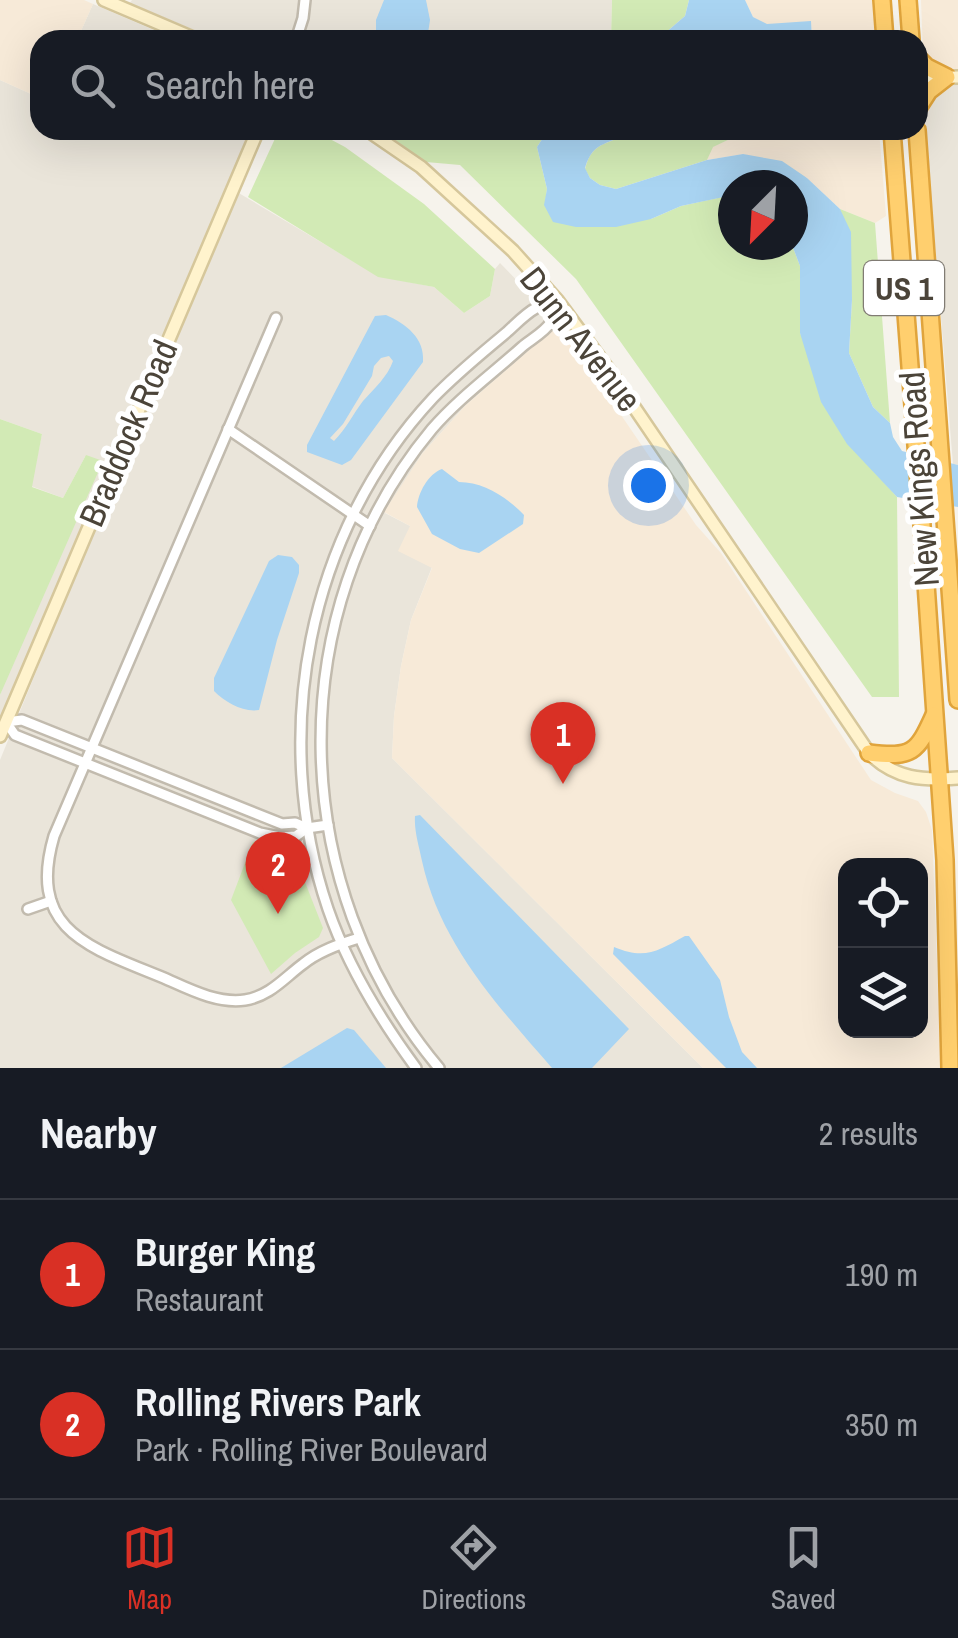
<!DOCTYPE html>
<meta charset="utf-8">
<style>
body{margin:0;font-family:"Archivo Narrow",sans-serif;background:#242831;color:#f1f3f6}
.controls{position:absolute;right:30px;bottom:30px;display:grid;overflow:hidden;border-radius:20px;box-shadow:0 10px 40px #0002}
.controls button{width:90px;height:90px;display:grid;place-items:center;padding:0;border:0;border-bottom:2px solid #363941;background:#171b24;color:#f1f3f6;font:50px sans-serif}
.compass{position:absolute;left:718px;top:170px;width:90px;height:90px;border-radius:50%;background:#171b24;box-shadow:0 10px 40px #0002;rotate:204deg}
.you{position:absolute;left:648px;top:485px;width:35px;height:35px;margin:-25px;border:8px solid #fff;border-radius:50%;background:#1a73e8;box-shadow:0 0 0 15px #1a73e833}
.badge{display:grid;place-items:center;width:65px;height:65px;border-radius:50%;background:#d93025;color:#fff;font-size:32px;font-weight:700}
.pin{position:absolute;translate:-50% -82px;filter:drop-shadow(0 2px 5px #0008)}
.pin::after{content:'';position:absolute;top:52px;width:35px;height:30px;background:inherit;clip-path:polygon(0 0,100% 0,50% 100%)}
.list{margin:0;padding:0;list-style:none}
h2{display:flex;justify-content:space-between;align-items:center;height:130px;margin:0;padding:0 40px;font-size:42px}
h2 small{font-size:32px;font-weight:400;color:#9ea1a6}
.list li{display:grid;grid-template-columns:65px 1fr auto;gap:30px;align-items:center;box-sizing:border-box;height:150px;padding:0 40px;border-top:2px solid #363941}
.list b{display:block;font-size:38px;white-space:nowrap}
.list p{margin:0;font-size:32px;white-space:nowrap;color:#9ea1a6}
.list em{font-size:32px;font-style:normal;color:#9ea1a6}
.icon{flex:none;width:55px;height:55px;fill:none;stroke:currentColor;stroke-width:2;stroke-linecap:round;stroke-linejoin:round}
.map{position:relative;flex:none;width:958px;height:1068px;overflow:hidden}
.search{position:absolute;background:#171b24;box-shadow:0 10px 40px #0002;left:30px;right:30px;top:30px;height:110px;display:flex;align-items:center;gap:25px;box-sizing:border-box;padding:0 35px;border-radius:30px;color:#9ea1a6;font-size:38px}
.sheet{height:430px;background:#171b24}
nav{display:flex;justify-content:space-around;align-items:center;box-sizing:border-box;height:140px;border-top:2px solid #363941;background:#171b24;font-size:28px;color:#9ea1a6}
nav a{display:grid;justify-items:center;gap:5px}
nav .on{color:#d93025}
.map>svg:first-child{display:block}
.residential{fill:#eae5da}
.commercial{fill:#f7ead8;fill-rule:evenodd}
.green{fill:#d2eab5}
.water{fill:#a9d4f2;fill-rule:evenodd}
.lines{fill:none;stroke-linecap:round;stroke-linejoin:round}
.street-casing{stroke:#c2bbae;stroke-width:14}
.secondary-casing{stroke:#d6c79b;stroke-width:16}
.highway-casing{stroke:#e0a43c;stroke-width:20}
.street{stroke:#fff;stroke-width:9}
.secondary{stroke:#fff3cd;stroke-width:11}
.highway{stroke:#ffcf6e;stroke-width:15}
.labels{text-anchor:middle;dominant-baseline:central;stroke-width:10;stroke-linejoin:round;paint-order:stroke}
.shield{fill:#fff;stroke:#817c74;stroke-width:2.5}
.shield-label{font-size:32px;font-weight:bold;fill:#4b4439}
.street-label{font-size:35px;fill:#4b4439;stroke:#fff}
</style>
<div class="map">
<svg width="958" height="1068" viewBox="0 0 958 1068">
<rect width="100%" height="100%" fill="#f6f3ec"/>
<g class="residential">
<path d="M132,0H612L611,40H218L130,3Z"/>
<path d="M93,4L177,40H77Z"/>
<path d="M0,80L40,98V130H251L0,722V695L86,455L63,498L31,486L42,434L0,419Z"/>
<path d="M958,84V465L953,464L924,110L930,101L939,92L947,87Z"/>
<path d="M237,192L378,276L434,287L464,313L490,296L495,269L500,263L559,324L465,406L422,454L385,513L410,526L432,567L411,620L401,666L394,716L392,758L703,1068H0V760L164,360Z"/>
</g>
<g class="commercial">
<path d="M0,0H84L93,4L77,40H40V98L0,80Z"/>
<path d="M745,0H873L875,40H812L811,22L767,25L753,17Z"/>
<path d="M921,0H958V72L935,69L923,53Z"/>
<path d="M749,130H879L886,216L875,223L840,209L807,178L743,154L707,160L712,147Z"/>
<path d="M559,324L696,525L721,553L871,780L895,793L918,801L926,812L932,830L941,1068H703L392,758L394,716L401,666L411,620L432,568L398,551L410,526L384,512L422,454L465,406ZM846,866H920V1030H846Z"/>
</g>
<g class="green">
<path d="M612,0H689L685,16L657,40H611Z"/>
<path d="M279,130H313L345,147L424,204L495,269L490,296L464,313L434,287L378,277L248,197Z"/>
<path d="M381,130H548L537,147L547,189L545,205L651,219L681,206L731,195H733V245H792L800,266V333L875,472L897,497L899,697H872L576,279L460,165L426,162Z"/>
<path d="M631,130H749L713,147L707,160L616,189L600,185L590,178L585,169C593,138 610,147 631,130Z"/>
<path d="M840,209L875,223L890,423L873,407L849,353L852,300Z"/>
<path d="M0,419L42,434L32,487L63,498L86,455L103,461L0,695Z"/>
<path d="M253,842L269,847L292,849L323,928L319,937L295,953L271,974L231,900Z"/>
</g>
<g class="water">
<path d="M384,0H426L430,20L427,40H376V20Z"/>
<path d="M689,0H745L753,17L767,24L811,21L812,40H657L685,16Z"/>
<path d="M548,130H631C610,147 594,138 585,168L590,178L600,185L616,189L707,160L743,154L782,161L807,178L840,209L851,232L852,300L849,353L873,407L890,423L893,437L902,451L958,465V507L897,497L847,444L821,402L800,333V266L792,245L793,185H733V195L681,206L651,219L616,227H576L553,222L544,205L547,189L537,147Z"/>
<path d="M386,315C406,324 425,338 423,362L351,460L342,465L307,452V445L375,316ZM389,356L393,361C388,376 374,389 363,401C353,414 346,429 334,441L330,438L343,424L372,376L374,366L381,358Z"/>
<path d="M442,469L459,482C484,482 508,498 524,515L523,524L479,553L460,549L432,534L417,507C418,493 428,474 442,469Z"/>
<path d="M278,555L292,557L299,565V573L277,640L259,710C244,713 225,702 214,691V678L269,561Z"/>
<path d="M420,815L629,1029L592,1068H552C498,1006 440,944 422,861C419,846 414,831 415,816Z"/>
<path d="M685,936H689L720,980L729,1017L742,1052L757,1068H726L613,954L614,947C645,960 658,951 685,936Z"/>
<path d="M347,1028L354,1030L386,1068H281Z"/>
</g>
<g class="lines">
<defs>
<g id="street">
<path d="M296,40L303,18L305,0"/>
<path d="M276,318L54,836C26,932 92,948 164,978C189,989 217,1004 245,1000C270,996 284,978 303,964C319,951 339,944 359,938"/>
<path d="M228,429L370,526"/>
<path d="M307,828L295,823L282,824L22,720L6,722L15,735L260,833L280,837L296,836L307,828L328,825"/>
<path d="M28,909L51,901"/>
<path d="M416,1068C380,1019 348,967 328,909C269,735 307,533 433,398C456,374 481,354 507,332C516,324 525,314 536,308C542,304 550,302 557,300"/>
<path d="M439,1068C287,887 279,613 432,429C458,399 492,374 522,347C530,340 545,332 551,322C554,317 555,307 557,300"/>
</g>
<g id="secondary">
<path d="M104,0L198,40"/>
<path d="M918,78L958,77"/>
<path d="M367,130L421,167L513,251L557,300L611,373L869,753C895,779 923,781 958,778"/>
<path d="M0,736L258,130"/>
</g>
<g id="highway">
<path d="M882,0L885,40"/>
<path d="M908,0L911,40"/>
<path d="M918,58L927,67L947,77L929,91L918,108"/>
<path d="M892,130L921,511L945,860L950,1068"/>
<path d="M917,130L958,700"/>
<path d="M869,753C912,758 917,753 934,715"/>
</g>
</defs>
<use href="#street" class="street-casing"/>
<use href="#secondary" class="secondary-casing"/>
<use href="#highway" class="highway-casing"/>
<use href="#street" class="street"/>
<use href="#secondary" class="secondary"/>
<use href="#highway" class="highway"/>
</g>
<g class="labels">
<rect class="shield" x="864" y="261" width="80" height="54" rx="8"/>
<g class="shield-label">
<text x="904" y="288">US 1</text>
</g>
<g class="street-label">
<text transform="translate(581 339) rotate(52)">Dunn Avenue</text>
<text transform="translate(128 433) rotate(-67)">Braddock Road</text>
<text transform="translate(919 479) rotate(-94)">New Kings Road</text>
</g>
</g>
</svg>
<div class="controls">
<button><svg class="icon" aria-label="locate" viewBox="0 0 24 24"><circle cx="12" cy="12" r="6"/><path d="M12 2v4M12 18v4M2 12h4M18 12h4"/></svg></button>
<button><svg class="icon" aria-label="layers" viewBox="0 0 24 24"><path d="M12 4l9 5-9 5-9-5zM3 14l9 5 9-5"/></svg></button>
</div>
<svg class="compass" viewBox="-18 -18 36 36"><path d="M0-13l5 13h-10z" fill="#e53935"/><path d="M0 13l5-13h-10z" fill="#9ea1a6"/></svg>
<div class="you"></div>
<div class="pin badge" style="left:563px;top:784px">1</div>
<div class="pin badge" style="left:278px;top:914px">2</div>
<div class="search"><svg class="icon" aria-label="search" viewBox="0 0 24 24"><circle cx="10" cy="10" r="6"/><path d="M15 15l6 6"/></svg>Search here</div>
</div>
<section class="sheet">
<h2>Nearby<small>2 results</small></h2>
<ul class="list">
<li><span class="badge">1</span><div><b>Burger King</b><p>Restaurant</p></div><em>190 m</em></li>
<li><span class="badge">2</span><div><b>Rolling Rivers Park</b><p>Park · Rolling River Boulevard</p></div><em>350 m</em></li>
</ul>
</section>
<nav>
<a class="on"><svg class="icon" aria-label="map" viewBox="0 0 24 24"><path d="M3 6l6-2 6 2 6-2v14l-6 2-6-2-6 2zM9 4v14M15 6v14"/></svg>Map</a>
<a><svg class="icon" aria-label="directions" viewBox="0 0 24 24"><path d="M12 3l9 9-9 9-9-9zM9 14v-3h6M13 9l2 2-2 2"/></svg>Directions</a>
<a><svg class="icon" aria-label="saved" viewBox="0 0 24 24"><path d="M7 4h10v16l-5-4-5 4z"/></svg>Saved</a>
</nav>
